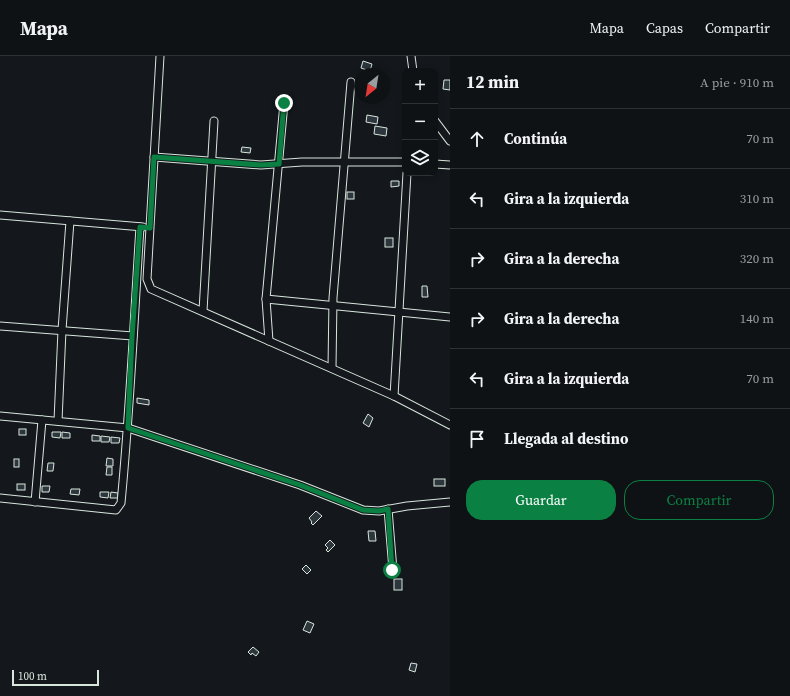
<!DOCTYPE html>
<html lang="es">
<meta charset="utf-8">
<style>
body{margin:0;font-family:"Source Serif 4",serif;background:#181b1e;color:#f1f3f6}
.controls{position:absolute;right:12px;top:12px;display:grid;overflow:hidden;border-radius:8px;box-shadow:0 2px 6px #0003}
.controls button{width:36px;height:36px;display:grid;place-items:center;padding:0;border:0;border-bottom:1px solid #2f3234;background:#0f1215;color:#f1f3f6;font:20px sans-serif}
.compass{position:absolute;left:354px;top:12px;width:36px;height:36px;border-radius:50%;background:#0f1215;box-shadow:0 2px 6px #0003;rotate:210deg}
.scale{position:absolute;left:12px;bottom:10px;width:87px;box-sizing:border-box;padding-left:4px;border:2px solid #d8e6dc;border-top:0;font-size:11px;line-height:14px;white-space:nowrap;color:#d8e6dc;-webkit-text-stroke:3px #14181c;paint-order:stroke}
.stop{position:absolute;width:12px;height:12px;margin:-9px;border:3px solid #0b8043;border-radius:50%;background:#fff}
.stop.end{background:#0b8043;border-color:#fff;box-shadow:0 1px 4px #0008}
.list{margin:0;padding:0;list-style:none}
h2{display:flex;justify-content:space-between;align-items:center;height:52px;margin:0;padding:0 16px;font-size:17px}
h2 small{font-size:13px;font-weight:400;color:#9b9ea0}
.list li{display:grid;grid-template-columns:26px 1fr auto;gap:12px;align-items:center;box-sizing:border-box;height:60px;padding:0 16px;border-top:1px solid #2f3234}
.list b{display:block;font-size:15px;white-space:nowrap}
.list em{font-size:13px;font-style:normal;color:#9b9ea0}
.actions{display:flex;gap:8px;padding:12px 16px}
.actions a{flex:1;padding:9px 0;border:1px solid #0b8043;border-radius:16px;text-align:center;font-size:14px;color:#0b8043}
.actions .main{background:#0b8043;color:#fff}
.icon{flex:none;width:22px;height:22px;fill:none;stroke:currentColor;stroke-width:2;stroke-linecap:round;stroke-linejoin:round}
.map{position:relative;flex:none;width:450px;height:640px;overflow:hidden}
header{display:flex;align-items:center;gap:24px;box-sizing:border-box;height:56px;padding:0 20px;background:#0f1215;border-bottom:1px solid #2f3234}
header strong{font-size:19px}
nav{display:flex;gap:22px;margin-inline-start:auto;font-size:14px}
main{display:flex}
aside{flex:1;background:#0f1215}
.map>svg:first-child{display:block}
.building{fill:#2c363c;stroke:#d8e6dc}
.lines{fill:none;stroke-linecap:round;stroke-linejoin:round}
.minor-casing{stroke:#d8e6dc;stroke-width:9}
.minor{stroke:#14181c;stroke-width:7}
.route{stroke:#0b8043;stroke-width:5}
</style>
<header>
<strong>Mapa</strong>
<nav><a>Mapa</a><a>Capas</a><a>Compartir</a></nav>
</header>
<main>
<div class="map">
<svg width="450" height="640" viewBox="0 0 450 640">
<rect width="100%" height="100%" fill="#14181c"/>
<g class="building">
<path d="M363,5L372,8L370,15L361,12Z"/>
<path d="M444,24H450V34L443,33Z"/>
<path d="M367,59L378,61L377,68L366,66Z"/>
<path d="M375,70L387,72L386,80L374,78Z"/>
<path d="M242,91L251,92L250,97L241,96Z"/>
<path d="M391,125H399V130L391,131Z"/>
<rect x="347" y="136" width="7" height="7"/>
<rect x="385" y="182" width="8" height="9"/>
<path d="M422,230H427L428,241H422Z"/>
<path d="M137,342L149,344V349L137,347Z"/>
<path d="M368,358L373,362L369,371L363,367Z"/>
<rect x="19" y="373" width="7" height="6"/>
<path d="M52,376H61L60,382L52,381Z"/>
<path d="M62,376L70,377V382H62Z"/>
<path d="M92,379L100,380V385H92Z"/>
<path d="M101,380L110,381L109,386H101Z"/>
<path d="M111,381L120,382L119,387H111Z"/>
<path d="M107,402L113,403V410H106Z"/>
<rect x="14" y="403" width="5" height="8"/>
<path d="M48,407H54L53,415H47Z"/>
<path d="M107,411H112V419H106Z"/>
<rect x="434" y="423" width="11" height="7"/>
<rect x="17" y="428" width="8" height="6"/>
<path d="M42,430H50L49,436H42Z"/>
<path d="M71,433H80L79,439L70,438Z"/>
<path d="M100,436H109L108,442L100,441Z"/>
<path d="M111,436L118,437V442H110Z"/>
<path d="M316,455L322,460L313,469L311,467L312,466L309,462Z"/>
<path d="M368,475H375L376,485H369Z"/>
<path d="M330,484L335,489L328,496L326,494L328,492L325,489Z"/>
<path d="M306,509L311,514L307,518L302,513Z"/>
<rect x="394" y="523" width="8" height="11"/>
<path d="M307,565L314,568L310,577L303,574Z"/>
<path d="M253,591L259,596L256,600L252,597L251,599L248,596Z"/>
<path d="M411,607L417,608L415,616L409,614Z"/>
</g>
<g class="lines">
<defs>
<g id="minor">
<path d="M160,0L147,223L151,233L394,340L450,369"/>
<path d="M411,0L413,15"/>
<path d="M435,65L450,85"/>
<path d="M154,101L261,109L302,106H405"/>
<path d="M435,108L450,109"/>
<path d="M0,159L143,171"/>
<path d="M266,243L450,261"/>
<path d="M203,255L214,65"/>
<path d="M0,270L133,280"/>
<path d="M269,285L266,243L284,47"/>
<path d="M332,312L333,242L351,26"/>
<path d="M394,340L407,117"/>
<path d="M0,360L128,372L300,429L363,454L379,455L407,450L450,446"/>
<path d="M58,365L62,274L70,165"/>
<path d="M0,442L116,454L121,447C130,355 134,263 140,171"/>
<path d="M35,446L42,364"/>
<path d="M388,453L393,514"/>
</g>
</defs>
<use href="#minor" class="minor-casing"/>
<use href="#minor" class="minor"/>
</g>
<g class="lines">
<path class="route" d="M284,47L279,108L261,109L154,101L150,172L140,171L132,280L128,372L300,429L363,454L379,455L388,453L392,514"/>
</g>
</svg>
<div class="controls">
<button>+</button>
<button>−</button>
<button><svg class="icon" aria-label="layers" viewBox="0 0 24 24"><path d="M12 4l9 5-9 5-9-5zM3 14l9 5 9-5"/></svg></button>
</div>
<svg class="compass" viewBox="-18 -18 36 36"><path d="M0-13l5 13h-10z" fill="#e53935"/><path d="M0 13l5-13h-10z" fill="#9b9ea0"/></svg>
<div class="scale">100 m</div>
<div class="stop" style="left:392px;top:514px"></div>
<div class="stop end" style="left:284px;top:47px"></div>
</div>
<aside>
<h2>12 min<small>A pie · 910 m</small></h2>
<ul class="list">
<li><svg class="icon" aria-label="ahead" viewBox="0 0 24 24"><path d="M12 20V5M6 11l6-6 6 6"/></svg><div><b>Continúa</b></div><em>70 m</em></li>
<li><svg class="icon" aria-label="left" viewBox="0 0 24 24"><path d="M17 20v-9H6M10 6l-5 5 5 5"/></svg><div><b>Gira a la izquierda</b></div><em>310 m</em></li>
<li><svg class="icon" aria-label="right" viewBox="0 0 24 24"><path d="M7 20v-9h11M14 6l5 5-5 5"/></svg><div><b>Gira a la derecha</b></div><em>320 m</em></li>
<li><svg class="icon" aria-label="right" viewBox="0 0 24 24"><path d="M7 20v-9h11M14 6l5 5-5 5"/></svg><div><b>Gira a la derecha</b></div><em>140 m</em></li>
<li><svg class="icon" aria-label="left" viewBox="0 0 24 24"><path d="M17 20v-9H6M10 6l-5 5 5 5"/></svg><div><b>Gira a la izquierda</b></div><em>70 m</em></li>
<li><svg class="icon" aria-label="arrive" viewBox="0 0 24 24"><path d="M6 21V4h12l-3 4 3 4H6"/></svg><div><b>Llegada al destino</b></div></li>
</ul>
<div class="actions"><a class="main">Guardar</a><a>Compartir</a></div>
</aside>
</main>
